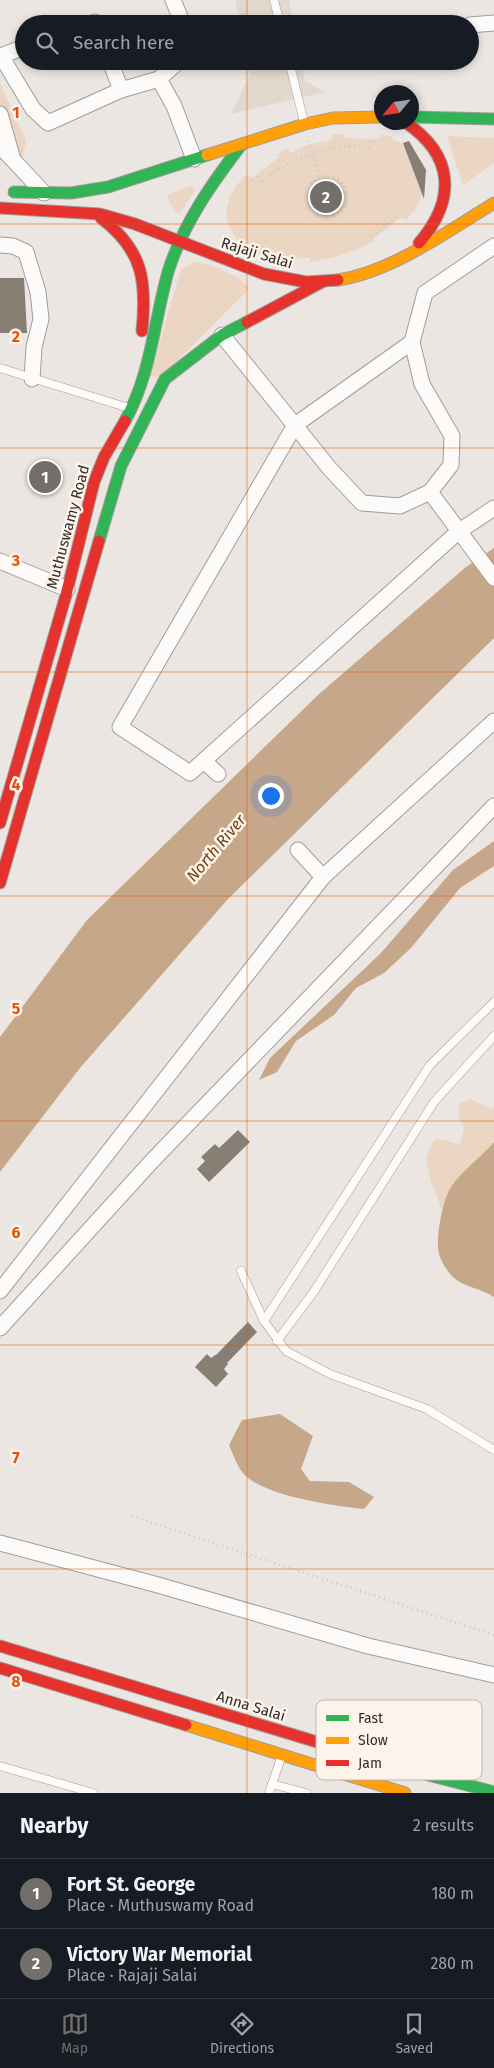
<!DOCTYPE html>
<meta charset="utf-8">
<style>
body{margin:0;font-family:"Fira Sans",sans-serif;background:#20242c;color:#f1f3f6}
.compass{position:absolute;left:374px;top:85px;width:45px;height:45px;border-radius:50%;background:#171b24;box-shadow:0 2px 8px #0003;rotate:241deg}
.you{position:absolute;left:270px;top:795px;width:18px;height:18px;margin:-12px;border:4px solid #fff;border-radius:50%;background:#1a73e8;box-shadow:0 0 0 8px #1a73e833}
.badge{display:grid;place-items:center;width:32px;height:32px;border-radius:50%;background:#726e6a;color:#fff;font-size:16px;font-weight:700}
.pin{position:absolute;translate:-50% -50%;border:2px solid #fff;box-shadow:0 1px 5px #0006}
.list{margin:0;padding:0;list-style:none}
h2{display:flex;justify-content:space-between;align-items:center;height:65px;margin:0;padding:0 20px;font-size:21px}
h2 small{font-size:16px;font-weight:400;color:#9ea1a6}
.list li{display:grid;grid-template-columns:32px 1fr auto;gap:15px;align-items:center;box-sizing:border-box;height:70px;padding:0 20px;border-top:1px solid #363941}
.list b{display:block;font-size:19px;white-space:nowrap}
.list p{margin:0;font-size:16px;white-space:nowrap;color:#9ea1a6}
.list em{font-size:16px;font-style:normal;color:#9ea1a6}
.icon{flex:none;width:28px;height:28px;fill:none;stroke:currentColor;stroke-width:2;stroke-linecap:round;stroke-linejoin:round}
.map{position:relative;flex:none;width:494px;height:1793px;overflow:hidden}
.search{position:absolute;background:#171b24;box-shadow:0 2px 8px #0003;left:15px;right:15px;top:15px;height:55px;display:flex;align-items:center;gap:12px;box-sizing:border-box;padding:0 18px;border-radius:28px;color:#9ea1a6;font-size:19px}
.sheet{height:205px;background:#171b24}
nav{display:flex;justify-content:space-around;align-items:center;box-sizing:border-box;height:70px;border-top:1px solid #363941;background:#171b24;font-size:14px;color:#9ea1a6}
nav a{display:grid;justify-items:center;gap:2px}
nav .on{color:#726e6a}
.map>svg:first-child{display:block}
.built{fill:#e3d8ce}
.green{fill:#ead6c3}
.water{fill:#c7a78a}
.building{fill:#877e74}
.lines{fill:none;stroke-linecap:round;stroke-linejoin:round}
.lane-casing{stroke:#a19d99;stroke-width:9}
.street-casing{stroke:#a19d99;stroke-width:17}
.fast-casing{stroke:#a19d99;stroke-width:13}
.slow-casing{stroke:#a19d99;stroke-width:13}
.jam-casing{stroke:#a19d99;stroke-width:13}
.path{stroke:#c9c7c6;stroke-width:2.5;stroke-dasharray:1 4;stroke-linecap:butt}
.lane{stroke:#fcfbfa;stroke-width:8}
.street{stroke:#fcfbfa;stroke-width:15}
.fast{stroke:#30b455;stroke-width:11}
.slow{stroke:#ff9f0a;stroke-width:11}
.jam{stroke:#e5322d;stroke-width:11}
.grid{fill:none;stroke:#df570e;stroke-width:1;stroke-opacity:0.55}
.labels{text-anchor:middle;dominant-baseline:central;stroke-width:5;stroke-linejoin:round;paint-order:stroke}
.street-label{font-size:15px;fill:#312d2a;stroke:#fdf3ea}
.water-label{font-size:16px;font-style:italic;fill:#6f4314;stroke:#fdf3ea}
.key{fill:#fdf3ea;stroke:#c0b8b0;stroke-width:1}
.key-label{font-size:14px;fill:#312d2a}
.grid-label{font-size:16px;text-anchor:middle;font-weight:bold;fill:#df570e;stroke:#fdf3ea;stroke-width:5;stroke-linejoin:round;paint-order:stroke}
</style>
<div class="map">
<svg width="494" height="1793" viewBox="0 0 494 1793">
<rect width="100%" height="100%" fill="#ebe6e1"/>
<g class="built">
<path d="M235,0H289L294,24H240Z"/>
<path d="M247,61H301L305,81L325,92L231,114L250,74Z"/>
</g>
<g class="green">
<path d="M0,83L26,141L22,160H0Z"/>
<path d="M344,134L345,138L379,139L381,134L392,137V139C408,145 422,158 427,173L425,174C425,193 419,207 406,220L402,217L374,238L375,241C354,252 333,258 310,262V258C289,259 268,259 250,251C241,247 237,239 232,231C219,212 231,189 247,174L251,178L280,157L278,154L288,148L291,153L307,145L332,140V135Z"/>
<path d="M447,136L494,138V163L463,185Z"/>
<path d="M190,186L196,190L180,213L178,214L170,204L168,195Z"/>
<path d="M196,262C209,263 244,277 249,289L161,377L150,376L181,269Z"/>
<path d="M471,1099L492,1109L494,1105V1142L451,1187L443,1212L431,1182L426,1157L434,1140C445,1138 450,1143 460,1144L464,1128L458,1116L459,1104Z"/>
</g>
<g class="water">
<path d="M494,548V638L228,899L80,1068L0,1172V1037L87,920L318,695L466,567Z"/>
<path d="M494,841V866L460,888L411,948L384,973L356,988L334,1015L296,1041L277,1072L259,1080L270,1058L380,954L453,870Z"/>
<path d="M494,1142V1297C481,1288 465,1288 453,1277C446,1270 438,1257 438,1247C437,1232 443,1199 451,1187C460,1173 482,1156 494,1142Z"/>
<path d="M280,1414L313,1436L301,1469L310,1481L349,1482L374,1497L364,1509C335,1506 262,1496 243,1473C237,1466 233,1454 229,1445L242,1420Z"/>
</g>
<g class="building">
<path d="M409,141L426,170L424,199L403,143Z"/>
<path d="M332,188L336,203L320,206L317,192Z"/>
<path d="M0,278H24L27,333H0Z"/>
<path d="M238,1130L250,1142L209,1182L197,1169L205,1161L201,1157L215,1144L219,1148Z"/>
<path d="M248,1322L257,1332L227,1363L228,1364L224,1369L228,1374L216,1387L195,1367L207,1354L211,1358L217,1354Z"/>
</g>
<g class="lines">
<defs>
<g id="lane">
<path d="M274,0L280,24"/>
<path d="M289,61L304,122"/>
<path d="M0,368L129,408"/>
<path d="M241,1271L264,1321L286,1351L330,1374L427,1409L494,1450"/>
<path d="M264,1321L430,1065L494,1002"/>
<path d="M277,1341L313,1293L434,1102L494,1036"/>
<path d="M0,1766L93,1793"/>
<path d="M272,1784L306,1793"/>
<path d="M269,1793L281,1758"/>
</g>
<g id="street">
<path d="M173,0L183,24"/>
<path d="M89,24L95,22L96,24"/>
<path d="M470,25L494,23"/>
<path d="M24,47L1,56L33,109L48,123L121,90L159,79"/>
<path d="M110,61L121,90"/>
<path d="M179,61L159,79L174,106L194,159"/>
<path d="M0,114L12,156"/>
<path d="M0,146L44,193"/>
<path d="M0,245L13,246L26,252L38,292L41,319L34,347L32,379"/>
<path d="M222,335L330,469L362,503L400,506L430,492L494,578"/>
<path d="M412,342L295,425L120,727L190,773L458,532L494,508"/>
<path d="M430,492L451,465L452,436L422,384L412,342L425,293L494,246"/>
<path d="M0,561L67,589"/>
<path d="M205,762L218,774"/>
<path d="M298,850L323,877"/>
<path d="M0,1291L323,877L494,721"/>
<path d="M0,1328L152,1161L494,806"/>
<path d="M0,1543L158,1585L368,1646L494,1675"/>
</g>
<g id="fast">
<path d="M412,117L494,119"/>
<path d="M14,192L71,193L108,187L207,155"/>
<path d="M125,421C151,374 154,322 168,272C183,224 212,183 242,144"/>
<path d="M99,541L121,466L165,379L222,335L247,322"/>
<path d="M413,1771L494,1792"/>
</g>
<g id="slow">
<path d="M207,155L305,124L333,118L382,117"/>
<path d="M338,280C391,272 449,231 494,203"/>
<path d="M186,1725L405,1793"/>
</g>
<g id="jam">
<path d="M405,122C454,155 457,199 419,243"/>
<path d="M0,208L100,214L135,224L264,274L306,282L338,280"/>
<path d="M101,218C143,250 147,281 142,331"/>
<path d="M247,322L322,282"/>
<path d="M0,823L66,595L94,482L104,457L125,421"/>
<path d="M0,883L99,541"/>
<path d="M0,1646L413,1771"/>
<path d="M0,1668L186,1725"/>
</g>
</defs>
<use href="#lane" class="lane-casing"/>
<use href="#street" class="street-casing"/>
<use href="#fast" class="fast-casing"/>
<use href="#slow" class="slow-casing"/>
<use href="#jam" class="jam-casing"/>
<g class="path">
<path d="M309,141L320,178"/>
<circle cx="327" cy="196" r="20"/>
<path d="M252,180L258,175L263,181C291,157 334,143 370,147L371,141L379,142"/>
<path d="M372,236L400,214"/>
<path d="M132,1516L494,1635"/>
</g>
<use href="#lane" class="lane"/>
<use href="#street" class="street"/>
<use href="#fast" class="fast"/>
<use href="#slow" class="slow"/>
<use href="#jam" class="jam"/>
</g>
<path class="grid" d="M247,0V24M247,61V1793M0,224H494M0,448H494M0,672H494M0,896H494M0,1121H494M0,1345H494M0,1569H494"/>
<g class="labels">
<g class="street-label">
<text transform="translate(257 253) rotate(17)">Rajaji Salai</text>
<text transform="translate(68 527) rotate(-75)">Muthuswamy Road</text>
<text transform="translate(251 1706) rotate(17)">Anna Salai</text>
</g>
<g class="water-label">
<text transform="translate(216 848) rotate(-50)">North River</text>
</g>
</g>
<rect x="316" y="1700" width="166" height="80" rx="8" class="key"/>
<rect x="326" y="1715" width="23" height="6" fill="#30b455"/>
<rect x="326" y="1737" width="23" height="7" fill="#ff9f0a"/>
<rect x="326" y="1760" width="23" height="6" fill="#e5322d"/>
<g class="key-label">
<text x="358" y="1723">Fast</text>
<text x="358" y="1745">Slow</text>
<text x="358" y="1768">Jam</text>
</g>
<g class="grid-label">
<text x="16" y="118">1</text>
<text x="16" y="342">2</text>
<text x="16" y="566">3</text>
<text x="16" y="790">4</text>
<text x="16" y="1014">5</text>
<text x="16" y="1238">6</text>
<text x="16" y="1463">7</text>
<text x="16" y="1687">8</text>
</g>
</svg>
<svg class="compass" viewBox="-18 -18 36 36"><path d="M0-13l5 13h-10z" fill="#e53935"/><path d="M0 13l5-13h-10z" fill="#9ea1a6"/></svg>
<div class="you"></div>
<div class="pin badge" style="left:45px;top:477px">1</div>
<div class="pin badge" style="left:326px;top:197px">2</div>
<div class="search"><svg class="icon" aria-label="search" viewBox="0 0 24 24"><circle cx="10" cy="10" r="6"/><path d="M15 15l6 6"/></svg>Search here</div>
</div>
<section class="sheet">
<h2>Nearby<small>2 results</small></h2>
<ul class="list">
<li><span class="badge">1</span><div><b>Fort St. George</b><p>Place · Muthuswamy Road</p></div><em>180 m</em></li>
<li><span class="badge">2</span><div><b>Victory War Memorial</b><p>Place · Rajaji Salai</p></div><em>280 m</em></li>
</ul>
</section>
<nav>
<a class="on"><svg class="icon" aria-label="map" viewBox="0 0 24 24"><path d="M3 6l6-2 6 2 6-2v14l-6 2-6-2-6 2zM9 4v14M15 6v14"/></svg>Map</a>
<a><svg class="icon" aria-label="directions" viewBox="0 0 24 24"><path d="M12 3l9 9-9 9-9-9zM9 14v-3h6M13 9l2 2-2 2"/></svg>Directions</a>
<a><svg class="icon" aria-label="saved" viewBox="0 0 24 24"><path d="M7 4h10v16l-5-4-5 4z"/></svg>Saved</a>
</nav>
